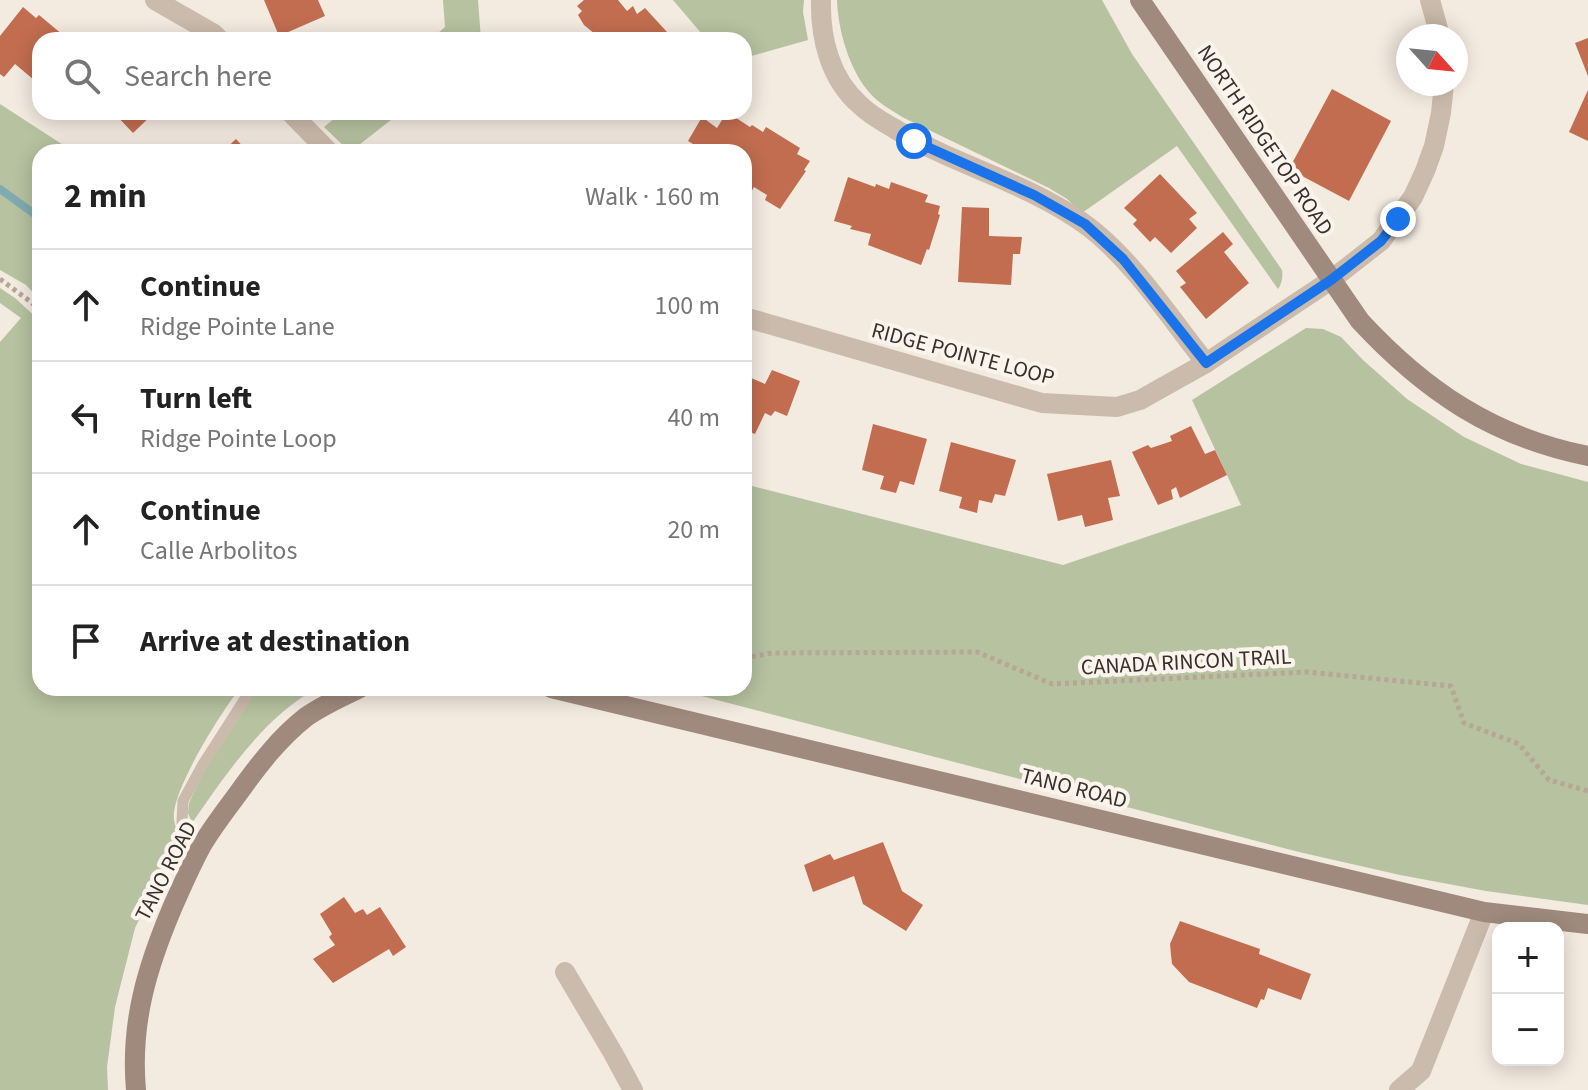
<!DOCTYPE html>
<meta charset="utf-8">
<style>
body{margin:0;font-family:"Source Sans 3",sans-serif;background:#f2f2f2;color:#222}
.controls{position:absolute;right:24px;bottom:24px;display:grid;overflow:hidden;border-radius:16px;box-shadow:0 4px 20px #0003}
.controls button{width:72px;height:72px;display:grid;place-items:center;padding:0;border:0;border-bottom:2px solid #e0e0e0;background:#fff;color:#222;font:40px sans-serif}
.compass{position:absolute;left:1396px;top:24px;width:72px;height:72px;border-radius:50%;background:#fff;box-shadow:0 4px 20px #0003;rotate:117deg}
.stop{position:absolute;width:24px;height:24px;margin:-18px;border:6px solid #1a73e8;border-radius:50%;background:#fff}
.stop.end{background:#1a73e8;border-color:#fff;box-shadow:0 2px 8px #0008}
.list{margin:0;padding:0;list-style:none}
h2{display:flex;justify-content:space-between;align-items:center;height:104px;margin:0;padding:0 32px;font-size:34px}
h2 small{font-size:26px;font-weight:400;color:#767676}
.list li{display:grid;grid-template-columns:52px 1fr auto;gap:24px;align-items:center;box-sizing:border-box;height:112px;padding:0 32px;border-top:2px solid #e0e0e0}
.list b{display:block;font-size:30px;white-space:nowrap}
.list p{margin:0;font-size:26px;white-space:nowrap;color:#767676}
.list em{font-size:26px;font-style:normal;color:#767676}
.icon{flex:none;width:44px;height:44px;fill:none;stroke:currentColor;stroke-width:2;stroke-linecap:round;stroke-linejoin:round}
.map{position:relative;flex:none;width:1588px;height:1090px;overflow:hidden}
.search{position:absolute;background:#fff;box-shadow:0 4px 20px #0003;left:32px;top:32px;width:720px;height:88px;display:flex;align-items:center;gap:20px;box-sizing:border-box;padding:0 28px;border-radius:24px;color:#767676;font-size:30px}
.panel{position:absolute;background:#fff;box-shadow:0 4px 20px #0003;left:32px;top:144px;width:720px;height:552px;border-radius:24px}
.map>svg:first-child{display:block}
.green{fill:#b6c2a0}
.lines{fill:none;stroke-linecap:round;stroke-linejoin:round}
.stream{stroke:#80acaf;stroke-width:8}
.building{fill:#c26d4f}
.path{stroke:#b7a596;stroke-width:5;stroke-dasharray:4 4;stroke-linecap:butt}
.lane{stroke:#cbbbac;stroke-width:11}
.street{stroke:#cbbbac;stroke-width:20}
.secondary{stroke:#9f8a7d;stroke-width:20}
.route{stroke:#1a73e8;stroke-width:10}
.labels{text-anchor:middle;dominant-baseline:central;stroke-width:8;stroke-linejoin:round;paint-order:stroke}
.street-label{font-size:22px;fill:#39302b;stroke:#faf4ed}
</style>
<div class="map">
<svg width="1588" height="1090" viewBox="0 0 1588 1090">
<rect width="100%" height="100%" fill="#f3eae0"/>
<g class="green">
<path d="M443,0H478L481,40H430L445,27Z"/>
<path d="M673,0H804L803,12L808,40L744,58V40H707Z"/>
<path d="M837,0H1102L1132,54L1282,270C1283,278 1282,283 1278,289L1177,146L1082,213L1067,199L1049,188L904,118C891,110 878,103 868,91C849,68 838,30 837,0Z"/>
<path d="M0,104L74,152H40V300L26,285L0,270Z"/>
<path d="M342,112H401L350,152L324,127Z"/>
<path d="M0,288L15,298L40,321V688H240C220,714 178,781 174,812C173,821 176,829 180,836L135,928L115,1007L107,1067L108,1090H0V342L21,318L0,303Z"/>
<path d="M1306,328L1323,329L1341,337L1363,360L1407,399L1464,437L1521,464L1588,482V905L1486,891L1400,875L1299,852L671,688H744V484L1063,565L1241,505L1192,400Z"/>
<path d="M258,688H317C263,718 227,773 192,823L188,813L189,803L194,792L204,771Z"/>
</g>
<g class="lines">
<path class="stream" d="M0,189L40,218"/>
</g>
<g class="building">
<path d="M264,0H318L325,16L279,36Z"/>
<path d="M584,0H618L627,11L633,6L637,14L645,8L667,32L658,39L659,40H590L595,34L584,25L578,15L582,11L577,6Z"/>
<path d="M23,7L36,18L39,15L69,40H40V85L15,64L4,77L0,74V36Z"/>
<path d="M1588,38V76L1575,43Z"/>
<path d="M1332,89L1391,121L1349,201L1289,169Z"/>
<path d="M1588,90V141L1569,132Z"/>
<path d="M113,112H155L133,133Z"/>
<path d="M727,112L750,127L752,125L763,132L766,127L800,148L797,154L810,161L804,170L806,171L780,209L765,200L767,195L754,187L750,194L744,191V152H706L688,141L702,117L717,128Z"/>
<path d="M236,139L248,152H222Z"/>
<path d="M1160,174L1197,213L1189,219L1197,228L1171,253L1155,237L1150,242L1133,224L1137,220L1124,208Z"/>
<path d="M848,177L875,187L876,184L889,189L891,182L928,195L925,202L940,206L938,214L940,215L929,250L927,249L921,265L868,245L871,234L850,229L852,226L834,221Z"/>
<path d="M962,207L989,208V236L1022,237L1020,254H1013L1011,285L958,282Z"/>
<path d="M1223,232L1233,244L1224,252L1249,283L1206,319L1180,287L1186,283L1176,271Z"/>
<path d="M772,370L800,381L787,416L775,411L771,416L765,413L755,434L747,431L744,436V375L765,384Z"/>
<path d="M873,424L927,439L914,485L900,481L896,493L880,489L884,476L862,470Z"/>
<path d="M1191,426L1205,454L1215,450L1227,475L1180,498L1176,487L1171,490L1173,499L1158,505L1132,452L1148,445L1151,448L1172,441L1170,436Z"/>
<path d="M951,442L1016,460L1005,496L995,494L992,503L979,500L977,513L959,508L962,497L939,491Z"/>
<path d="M1111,460L1120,496L1108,498L1113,520L1085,527L1082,515L1058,521L1047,474Z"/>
<path d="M883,842L902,891L923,905L906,931L863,904L854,876L813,892L804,865L830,854L834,860Z"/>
<path d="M344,897L355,913L363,909L367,915L380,907L406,947L393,956L389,949L333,983L313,959L335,945L329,937L332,934L320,914Z"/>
<path d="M1180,921L1260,949L1259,954L1311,974L1301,1000L1268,988L1264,1000L1261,999L1257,1008L1189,982L1172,964L1171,955L1170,944Z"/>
</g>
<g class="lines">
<g class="path">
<path d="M0,279L31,302L40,311"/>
<path d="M744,658L772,653L977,652L1052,684L1307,672L1451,686L1464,723L1519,744L1549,780L1588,791"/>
</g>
<path class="lane" d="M203,844L187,832L182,823L183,801L202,766L252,688"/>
<g class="street">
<path d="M155,0L214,34L220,40"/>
<path d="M821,0C820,38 830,79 860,105C870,115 883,122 895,129C956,166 1029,183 1086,225C1132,259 1170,318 1206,363"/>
<path d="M1430,0L1440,36"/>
<path d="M290,112L329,152"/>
<path d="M744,317L1042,403L1117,407L1140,400L1206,363L1331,280L1381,241L1413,197L1425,171L1434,146L1441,113L1444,84"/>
<path d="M565,972L613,1053L633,1090"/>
<path d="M1399,1090L1421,1071L1484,912"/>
</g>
<g class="secondary">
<path d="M1140,0L1360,321C1425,391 1493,437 1588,456"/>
<path d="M551,688L1484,912L1588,924"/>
<path d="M136,1090C130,1023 147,967 173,906C182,886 191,865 202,845C212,828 225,811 237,795C257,767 279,738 306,717C323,705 341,697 360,688"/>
</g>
</g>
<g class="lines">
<path class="route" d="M914,141L1034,195L1085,224L1123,259L1206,363L1331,280L1381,241L1398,219"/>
</g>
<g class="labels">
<g class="street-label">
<text transform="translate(1265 140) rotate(56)">NORTH RIDGETOP ROAD</text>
<text transform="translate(963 354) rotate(15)">RIDGE POINTE LOOP</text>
<text transform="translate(1186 662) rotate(-3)">CANADA RINCON TRAIL</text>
<text transform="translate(1074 788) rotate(14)">TANO ROAD</text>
<text transform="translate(166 871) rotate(-63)">TANO ROAD</text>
</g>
</g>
</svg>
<div class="controls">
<button>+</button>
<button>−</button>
</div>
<svg class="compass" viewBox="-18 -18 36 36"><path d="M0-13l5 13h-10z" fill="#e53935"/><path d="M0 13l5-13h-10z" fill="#767676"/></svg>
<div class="stop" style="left:914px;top:141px"></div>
<div class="stop end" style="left:1398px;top:219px"></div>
<div class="search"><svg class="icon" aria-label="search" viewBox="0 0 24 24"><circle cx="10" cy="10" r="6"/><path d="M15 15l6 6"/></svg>Search here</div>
<section class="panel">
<h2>2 min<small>Walk · 160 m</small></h2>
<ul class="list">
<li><svg class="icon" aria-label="ahead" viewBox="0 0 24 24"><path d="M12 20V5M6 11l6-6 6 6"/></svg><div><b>Continue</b><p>Ridge Pointe Lane</p></div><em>100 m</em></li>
<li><svg class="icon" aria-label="left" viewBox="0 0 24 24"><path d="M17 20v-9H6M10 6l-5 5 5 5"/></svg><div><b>Turn left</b><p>Ridge Pointe Loop</p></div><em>40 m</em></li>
<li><svg class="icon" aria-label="ahead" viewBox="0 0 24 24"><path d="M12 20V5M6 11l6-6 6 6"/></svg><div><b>Continue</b><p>Calle Arbolitos</p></div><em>20 m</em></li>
<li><svg class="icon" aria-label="arrive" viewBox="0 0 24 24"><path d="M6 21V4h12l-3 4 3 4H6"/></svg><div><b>Arrive at destination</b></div></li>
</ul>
</section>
</div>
